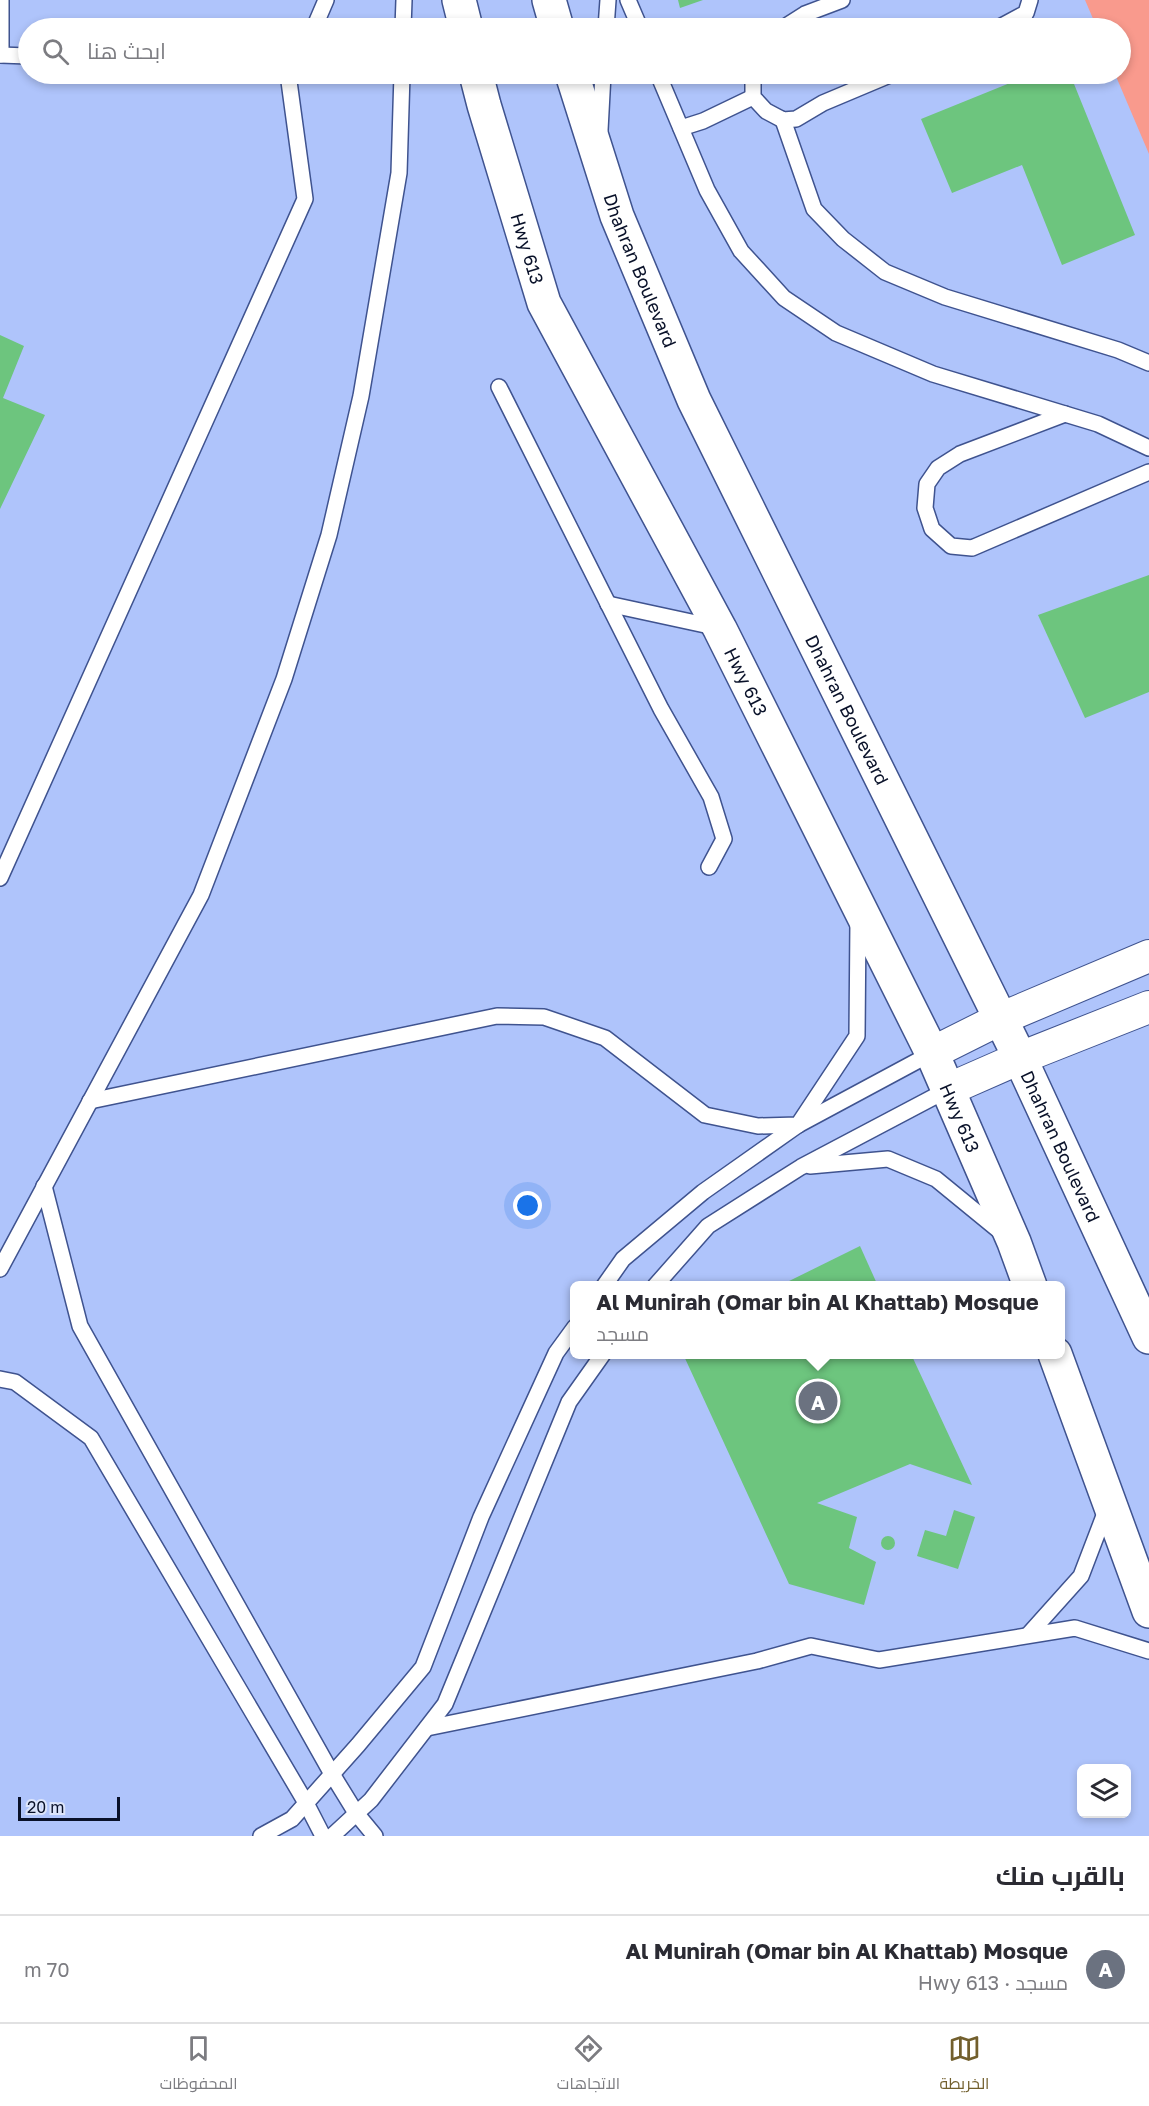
<!DOCTYPE html>
<html lang="ar">
<meta charset="utf-8">
<style>
body{margin:0;font-family:"Golos Text",Cairo,sans-serif;background:#f7f7f7;color:#2b2b33;direction:rtl}
.controls{position:absolute;right:18px;bottom:18px;display:grid;overflow:hidden;border-radius:9px;box-shadow:0 3px 9px #0003}
.controls button{width:54px;height:54px;display:grid;place-items:center;padding:0;border:0;border-bottom:2px solid #e1e1e2;background:#fff;color:#2b2b33;font:30px sans-serif}
.scale{position:absolute;left:18px;bottom:15px;width:102px;box-sizing:border-box;padding-left:6px;border:3px solid #091129;border-top:0;font-size:16px;line-height:21px;white-space:nowrap;color:#091129;-webkit-text-stroke:4px #dde5fb;paint-order:stroke}
.you{position:absolute;left:528px;top:1206px;width:21px;height:21px;margin:-15px;border:4px solid #fff;border-radius:50%;background:#1a73e8;box-shadow:0 0 0 9px #1a73e833}
.badge{display:grid;place-items:center;width:39px;height:39px;border-radius:50%;background:#725f2d;color:#fff;font-size:20px;font-weight:700}
.pin{position:absolute;translate:-50% -50%;border:3px solid #fff;box-shadow:0 2px 6px #0006}
.popup{position:absolute;left:570px;top:1281px;width:495px;height:78px;box-sizing:border-box;display:grid;place-content:center;border-radius:9px;background:#fff;filter:drop-shadow(0 2px 4px #0005);font-size:20px;white-space:nowrap;color:#7c7c81}
.popup b{font-size:22px;color:#2b2b33}
.popup::after{content:'';position:absolute;left:50%;top:100%;margin-left:-12px;border:12px solid transparent;border-top-color:#fff}
.list{margin:0;padding:0;list-style:none}
h2{display:flex;justify-content:space-between;align-items:center;height:78px;margin:0;padding:0 24px;font-size:26px}
h2 small{font-size:20px;font-weight:400;color:#7c7c81}
.list li{display:grid;grid-template-columns:39px 1fr auto;gap:18px;align-items:center;box-sizing:border-box;height:108px;padding:0 24px;border-top:2px solid #e1e1e2}
.list b{display:block;font-size:22px;white-space:nowrap}
.list p{margin:0;font-size:20px;white-space:nowrap;color:#7c7c81}
.list em{font-size:20px;font-style:normal;color:#7c7c81}
.icon{flex:none;width:33px;height:33px;fill:none;stroke:currentColor;stroke-width:2;stroke-linecap:round;stroke-linejoin:round}
.map{position:relative;flex:none;width:1149px;height:1836px;overflow:hidden;direction:ltr}
.search{position:absolute;background:#fff;box-shadow:0 3px 9px #0003;left:18px;right:18px;top:18px;height:66px;display:flex;align-items:center;gap:15px;box-sizing:border-box;padding:0 21px;border-radius:33px;color:#7c7c81;font-size:22px}
.sheet{height:186px;background:#fff}
nav{display:flex;justify-content:space-around;align-items:center;box-sizing:border-box;height:84px;border-top:2px solid #e1e1e2;background:#fff;font-size:16px;color:#7c7c81}
nav a{display:grid;justify-items:center;gap:3px}
nav .on{color:#725f2d}
.map>svg:first-child{display:block}
.green{fill:#f99a8d}
.building{fill:#6dc57e}
.lines{fill:none;stroke-linecap:round;stroke-linejoin:round}
.service-casing{stroke:#3f538f;stroke-width:18}
.minor-casing{stroke:#3f538f;stroke-width:34}
.secondary-casing{stroke:#3f538f;stroke-width:36}
.service{stroke:#fff;stroke-width:15}
.minor{stroke:#fff;stroke-width:32}
.secondary{stroke:#fff;stroke-width:33}
.labels{text-anchor:middle;dominant-baseline:central;stroke-width:6;stroke-linejoin:round;paint-order:stroke}
.street-label{font-size:18px;fill:#091129;stroke:#dde5fb}
</style>
<div class="map">
<svg width="1149" height="1836" viewBox="0 0 1149 1836">
<rect width="100%" height="100%" fill="#afc4fb"/>
<path class="green" d="M1085,0H1149V154L1115,74H1120V28H1097Z"/>
<g class="building">
<path d="M678,0H703L680,8Z"/>
<path d="M1032,74H1070L1135,235L1062,265L1022,165L952,193L921,119Z"/>
<path d="M0,335L24,346L3,398L45,415L0,509Z"/>
<path d="M1149,575V692L1085,718L1038,615Z"/>
<path d="M860,1246L878,1286H779Z"/>
<path d="M683,1354H911L972,1485L910,1464L817,1503L857,1517L849,1548L876,1562L864,1605L789,1584Z"/>
<path d="M954,1510L975,1517L958,1569L917,1556L925,1530L946,1536Z"/>
<circle cx="888" cy="1543" r="7"/>
</g>
<g class="lines">
<defs>
<g id="service">
<path d="M1,0V55"/>
<path d="M628,0L640,28"/>
<path d="M314,28L326,0"/>
<path d="M403,28L404,0"/>
<path d="M606,28L608,0"/>
<path d="M783,28L805,14L842,0"/>
<path d="M998,28L1026,13L1030,0"/>
<path d="M0,55L28,56"/>
<path d="M658,74L707,190L741,251L784,298L836,333L933,374L1098,424L1149,448"/>
<path d="M753,74V97L766,111L783,120L796,119L823,103L892,74"/>
<path d="M783,120L814,209L843,239L885,272L945,297L1118,350L1149,363"/>
<path d="M681,128L703,121L753,97"/>
<path d="M600,130L603,74"/>
<path d="M499,387L661,709L711,797L724,839L709,867"/>
<path d="M1065,414L960,454L938,468L927,484L925,508L932,529L951,546L972,548L1149,472"/>
<path d="M608,604L719,628"/>
<path d="M0,878L305,199L288,74"/>
<path d="M90,1101L497,1016L544,1017L605,1038L705,1115L758,1126L798,1125L857,1036L858,921"/>
<path d="M810,1166L888,1159L936,1179L1002,1233"/>
<path d="M44,1186L80,1326L332,1774L356,1813L375,1836"/>
<path d="M0,1269L201,895L284,679L329,535L361,396L399,173L402,74"/>
<path d="M604,1286L623,1259L703,1192L798,1125L932,1053"/>
<path d="M655,1286L708,1226L801,1167L947,1090"/>
<path d="M0,1379L15,1382L91,1438L306,1803L323,1836"/>
<path d="M1029,1634L1081,1576L1107,1508"/>
<path d="M427,1728L757,1661L811,1646L879,1660L1075,1628L1149,1651"/>
<path d="M261,1836L292,1819L358,1745L423,1667L481,1517L556,1353L575,1327"/>
<path d="M332,1836L371,1800L445,1704L569,1402L603,1354"/>
</g>
<g id="minor">
<path d="M932,1053L1000,1019L1149,956"/>
<path d="M947,1090L1020,1058L1149,1007"/>
</g>
<g id="secondary">
<path d="M459,0L466,28"/>
<path d="M549,0L557,28"/>
<path id="s1" d="M476,74L484,105L544,303L720,629L932,1053L1014,1242L1030,1286"/>
<path id="s2" d="M572,74L617,216L694,400L1020,1058L1149,1337"/>
<path d="M1055,1354L1149,1611"/>
</g>
</defs>
<use href="#service" class="service-casing"/>
<use href="#minor" class="minor-casing"/>
<use href="#secondary" class="secondary-casing"/>
<use href="#service" class="service"/>
<use href="#minor" class="minor"/>
<use href="#secondary" class="secondary"/>
</g>
<g class="labels">
<g class="street-label">
<text stroke="none"><textPath href="#s1" startOffset="182">Hwy 613</textPath></text>
<text stroke="none"><textPath href="#s2" startOffset="208">Dhahran Boulevard</textPath></text>
<text stroke="none"><textPath href="#s1" startOffset="668">Hwy 613</textPath></text>
<text stroke="none"><textPath href="#s2" startOffset="694">Dhahran Boulevard</textPath></text>
<text stroke="none"><textPath href="#s1" startOffset="1154">Hwy 613</textPath></text>
<text stroke="none"><textPath href="#s2" startOffset="1180">Dhahran Boulevard</textPath></text>
</g>
</g>
</svg>
<div class="controls">
<button><svg class="icon" aria-label="layers" viewBox="0 0 24 24"><path d="M12 4l9 5-9 5-9-5zM3 14l9 5 9-5"/></svg></button>
</div>
<div class="scale">20 m</div>
<div class="you"></div>
<div class="pin badge" style="left:818px;top:1401px;background:#6b7280">A</div>
<div class="popup"><b>Al Munirah (Omar bin Al Khattab) Mosque</b>مسجد</div>
<div class="search"><svg class="icon" aria-label="search" viewBox="0 0 24 24"><circle cx="10" cy="10" r="6"/><path d="M15 15l6 6"/></svg>ابحث هنا</div>
</div>
<section class="sheet">
<h2>بالقرب منك<small></small></h2>
<ul class="list">
<li><span class="badge" style="background:#6b7280">A</span><div><b>Al Munirah (Omar bin Al Khattab) Mosque</b><p>مسجد · Hwy 613</p></div><em>70 m</em></li>
</ul>
</section>
<nav>
<a class="on"><svg class="icon" aria-label="map" viewBox="0 0 24 24"><path d="M3 6l6-2 6 2 6-2v14l-6 2-6-2-6 2zM9 4v14M15 6v14"/></svg>الخريطة</a>
<a><svg class="icon" aria-label="directions" viewBox="0 0 24 24"><path d="M12 3l9 9-9 9-9-9zM9 14v-3h6M13 9l2 2-2 2"/></svg>الاتجاهات</a>
<a><svg class="icon" aria-label="saved" viewBox="0 0 24 24"><path d="M7 4h10v16l-5-4-5 4z"/></svg>المحفوظات</a>
</nav>
